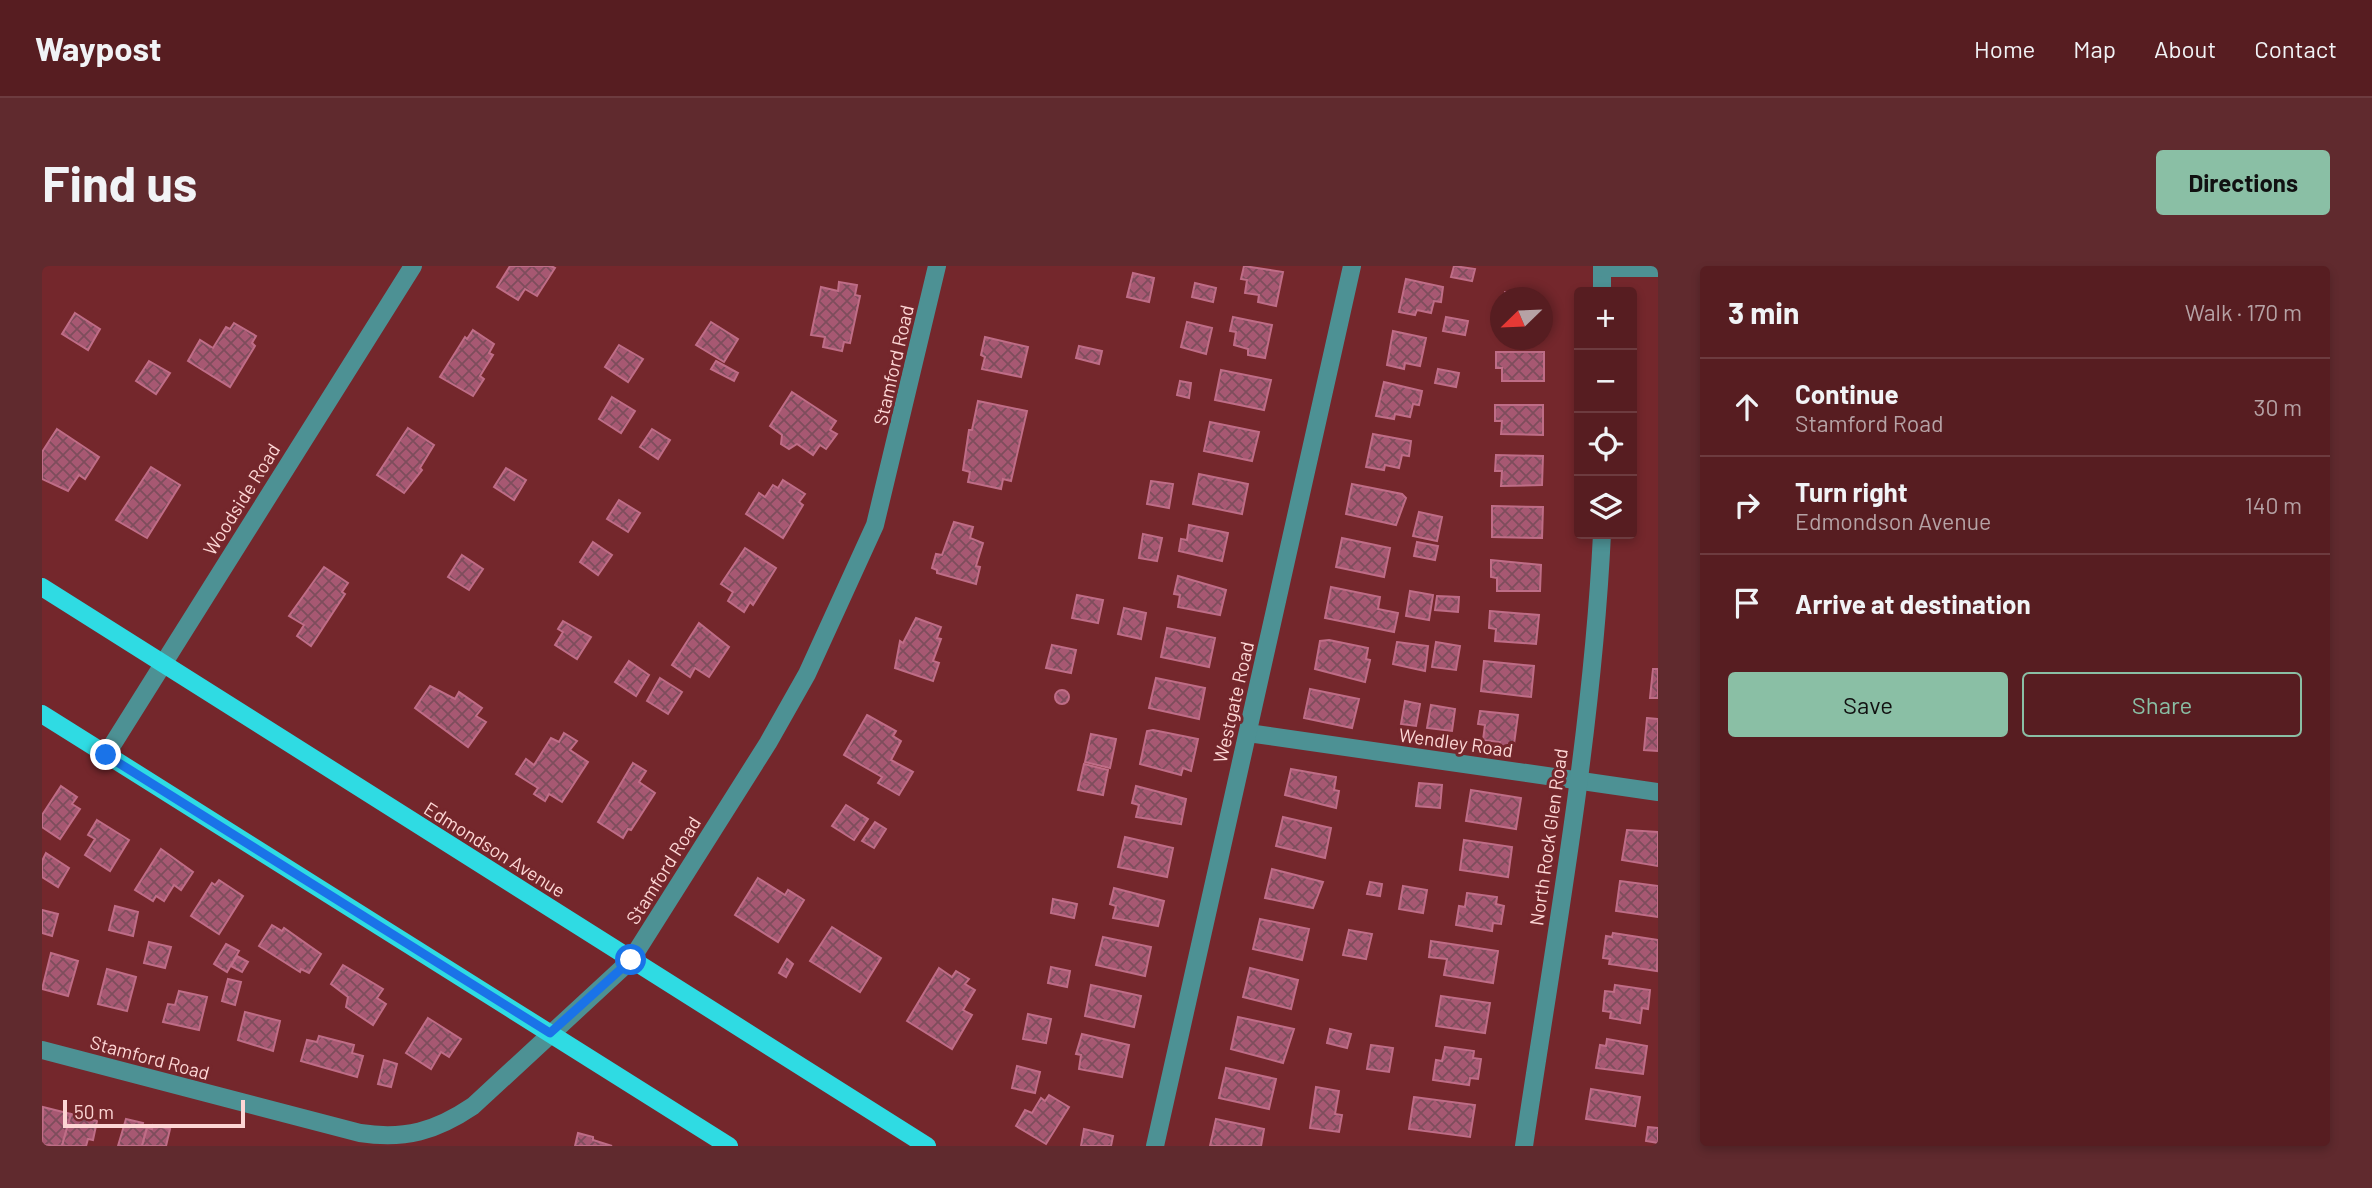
<!DOCTYPE html>
<meta charset="utf-8">
<style>
body{margin:0;font-family:Barlow,sans-serif;background:#602a2e;color:#f1f3f6}
.controls{position:absolute;right:21px;top:21px;display:grid;overflow:hidden;border-radius:7px;box-shadow:0 4px 10px #0003}
.controls button{width:63px;height:63px;display:grid;place-items:center;padding:0;border:0;border-bottom:2px solid #6d3b3f;background:#571d21;color:#f1f3f6;font:35px sans-serif}
.compass{position:absolute;left:1448px;top:21px;width:63px;height:63px;border-radius:50%;background:#571d21;box-shadow:0 4px 10px #0003;rotate:247deg}
.scale{position:absolute;left:21px;bottom:18px;width:182px;box-sizing:border-box;padding-left:7px;border:4px solid #fdd6d5;border-top:0;font-size:19px;line-height:24px;white-space:nowrap;color:#fdd6d5;-webkit-text-stroke:5px #74272c;paint-order:stroke}
.stop{position:absolute;width:21px;height:21px;margin:-16px;border:5px solid #1a73e8;border-radius:50%;background:#fff}
.stop.end{background:#1a73e8;border-color:#fff;box-shadow:0 2px 7px #0008}
.list{margin:0;padding:0;list-style:none}
h2{display:flex;justify-content:space-between;align-items:center;height:91px;margin:0;padding:0 28px;font-size:30px}
h2 small{font-size:23px;font-weight:400;color:#b6a2a5}
.list li{display:grid;grid-template-columns:46px 1fr auto;gap:21px;align-items:center;box-sizing:border-box;height:98px;padding:0 28px;border-top:2px solid #6d3b3f}
.list b{display:block;font-size:26px;white-space:nowrap}
.list p{margin:0;font-size:23px;white-space:nowrap;color:#b6a2a5}
.list em{font-size:23px;font-style:normal;color:#b6a2a5}
.actions{display:flex;gap:14px;padding:21px 28px}
.actions a{flex:1;padding:16px 0;border:2px solid #8abfa5;border-radius:7px;text-align:center;font-size:24px;color:#8abfa5}
.actions .main{background:#8abfa5;color:#111}
.icon{flex:none;width:38px;height:38px;fill:none;stroke:currentColor;stroke-width:2;stroke-linecap:round;stroke-linejoin:round}
.map{position:relative;flex:none;width:1616px;height:880px;overflow:hidden;border-radius:7px}
header{display:flex;align-items:center;gap:42px;box-sizing:border-box;height:98px;padding:0 35px;background:#571d21;border-bottom:2px solid #6d3b3f}
header strong{font-size:33px}
nav{display:flex;gap:38px;margin-inline-start:auto;font-size:24px}
.intro{display:flex;align-items:center;justify-content:space-between;box-sizing:border-box;height:168px;padding:0 42px}
h1{margin:0;font-size:49px}
.button{padding:18px 32px;border-radius:7px;background:#8abfa5;color:#111;font-size:24px;font-weight:700}
main{display:flex;gap:42px;padding:0 42px}
aside{flex:1;background:#571d21;border-radius:7px;box-shadow:0 4px 10px #0003}
.map>svg:first-child{display:block}
.building{fill:url(#building-cross-hatch);stroke:#bf6d87;stroke-width:2}
.lines{fill:none;stroke-linecap:round;stroke-linejoin:round}
.minor{stroke:#4d9194;stroke-width:18}
.major{stroke:#2fdbe3;stroke-width:18}
.route{stroke:#1a73e8;stroke-width:9}
.labels{text-anchor:middle;dominant-baseline:central;stroke-width:6;stroke-linejoin:round;paint-order:stroke}
.street-label{font-size:19px;fill:#fdd6d5;stroke:#74272c}
</style>
<header>
<strong>Waypost</strong>
<nav><a>Home</a><a>Map</a><a>About</a><a>Contact</a></nav>
</header>
<div class="intro"><h1>Find us</h1><a class="button">Directions</a></div>
<main>
<div class="map">
<svg width="1616" height="880" viewBox="0 0 1616 880">
<defs>
<pattern id="building-cross-hatch" width="8" height="8" patternUnits="userSpaceOnUse" patternTransform="scale(1.75)"><rect width="8" height="8" fill="#a75872"/><path d="M0 0l8 8M0 8l8-8" fill="none" stroke="#7e4d5c"/></pattern>
</defs>
<rect width="100%" height="100%" fill="#74272c"/>
<g class="building">
<path d="M468,0H509L513,2L495,30L483,23L476,34L455,21Z"/>
<path d="M1202,0L1241,6L1234,40L1216,36L1217,29L1203,27L1205,14L1199,13Z"/>
<path d="M1412,0L1433,3L1430,15L1409,11Z"/>
<path d="M1091,7L1112,12L1107,36L1085,31Z"/>
<path d="M1364,13L1401,21L1399,36L1392,35L1389,47L1375,44L1373,49L1357,46Z"/>
<path d="M797,16L815,19L813,29L818,30L808,77L802,76L800,85L781,81L783,71L769,69L779,21L796,25Z"/>
<path d="M1153,17L1174,22L1171,36L1150,31Z"/>
<rect x="1463" y="26" width="29" height="6"/>
<path d="M33,47L58,63L46,84L20,68Z"/>
<path d="M1191,51L1230,59L1223,92L1206,89V83L1192,79L1194,66L1188,65Z"/>
<path d="M1404,51L1426,55L1423,69L1401,65Z"/>
<path d="M669,56L696,73L682,96L654,79Z"/>
<path d="M1145,56L1170,62L1164,88L1139,81Z"/>
<path d="M192,57L214,70L210,77L213,80L188,121L146,95L158,74L171,82L184,61L188,63Z"/>
<path d="M431,64L452,78L447,87L451,89L438,110L442,113L431,130L398,111L423,71L425,73Z"/>
<path d="M1351,65L1384,72L1378,100L1363,97L1362,103L1345,99Z"/>
<path d="M943,71L986,81L979,111L940,103L943,91L939,89Z"/>
<path d="M577,79L601,93L586,116L563,101Z"/>
<path d="M1037,80L1060,85L1057,98L1034,92Z"/>
<path d="M1454,86H1502V115H1460V102H1454Z"/>
<path d="M107,95L128,107L114,128L94,115Z"/>
<path d="M674,95L696,107L692,115L669,103Z"/>
<path d="M1396,103L1417,107L1414,121L1393,117Z"/>
<path d="M1179,104L1229,114L1222,144L1173,134Z"/>
<path d="M1138,115L1149,117L1147,132L1135,129Z"/>
<path d="M1342,116L1380,125L1377,139L1371,138L1368,151L1353,148L1352,153L1334,150Z"/>
<path d="M750,126L794,155L788,164L795,168L784,183L778,179L771,189L755,178L747,183L739,178L740,169L728,160Z"/>
<path d="M570,131L593,145L579,167L557,153Z"/>
<path d="M936,135L985,145L969,215L961,213L959,223L926,216L928,206L921,204L927,164H930Z"/>
<path d="M1453,139H1501V169L1459,168L1460,155H1453Z"/>
<path d="M1168,156L1217,166L1210,195L1162,185Z"/>
<path d="M366,162L392,179L378,202L380,204L362,227L335,209Z"/>
<path d="M15,163L57,191L43,213L37,209L26,225L0,213V186Z"/>
<path d="M610,163L628,174L616,193L598,181Z"/>
<path d="M1331,168L1369,175L1367,190L1360,189L1357,202L1343,199L1342,204L1324,201Z"/>
<path d="M1454,189L1501,190L1500,219L1459,220L1460,205H1453Z"/>
<path d="M109,201L138,219L105,272L74,254Z"/>
<path d="M464,202L484,214L472,234L452,221Z"/>
<path d="M1157,208L1206,218L1200,248L1151,238Z"/>
<path d="M741,214L763,228L757,236L761,239L741,272L704,248L717,227L723,231L731,219L736,222Z"/>
<path d="M1109,215L1131,218L1127,242L1105,238Z"/>
<path d="M1310,218L1360,228L1364,232L1354,259L1304,248Z"/>
<path d="M577,234L598,247L586,266L565,253Z"/>
<path d="M1450,240L1501,241L1500,272L1450,271Z"/>
<path d="M1377,246L1400,251L1395,275L1371,270Z"/>
<path d="M912,256L931,261L928,272L941,277L934,300L938,301L934,318L895,307V304L890,302L894,288L900,289Z"/>
<path d="M1147,259L1186,267L1180,295L1137,285L1139,273L1145,274Z"/>
<path d="M1101,268L1120,272L1115,295L1097,292Z"/>
<path d="M1300,272L1348,282L1342,311L1294,301Z"/>
<path d="M551,276L570,289L556,309L538,296Z"/>
<path d="M1375,276L1396,280L1393,294L1372,290Z"/>
<path d="M703,282L734,302L711,339L708,336L702,346L686,335L691,326L679,318Z"/>
<path d="M420,289L441,303L427,324L406,311Z"/>
<path d="M1449,294L1499,299L1498,325H1455V312L1449,311Z"/>
<path d="M282,301L306,317L300,326L303,328L269,380L255,370L262,359L247,350Z"/>
<path d="M1136,310L1184,324L1178,349L1136,341L1138,329L1132,328Z"/>
<path d="M1289,321L1338,331L1336,343L1356,347L1352,366L1283,352Z"/>
<path d="M1368,325L1391,329L1387,354L1364,350Z"/>
<path d="M1035,329L1061,334L1056,357L1030,352Z"/>
<path d="M1395,330L1417,331L1416,346L1393,344Z"/>
<path d="M1082,342L1104,347L1099,373L1076,368Z"/>
<path d="M1448,345L1497,349L1494,378L1453,375L1454,363L1447,362Z"/>
<path d="M874,352L899,361L895,372L899,373L891,395L897,397L891,415L853,402L858,375L861,377Z"/>
<path d="M521,355L549,371L535,393L513,379L521,366L516,363Z"/>
<path d="M657,357L687,381L667,411L653,402L648,411L630,399Z"/>
<path d="M1125,362L1173,372L1167,401L1119,391Z"/>
<path d="M1287,374L1326,382L1324,393L1328,394L1323,416L1273,403L1278,375Z"/>
<path d="M1355,376L1386,380L1383,405L1351,398Z"/>
<path d="M1394,376L1418,380L1414,404L1390,401Z"/>
<path d="M1010,379L1034,384L1029,407L1004,402Z"/>
<path d="M587,395L607,409L594,430L573,416Z"/>
<path d="M1442,395L1492,400L1489,431L1439,425Z"/>
<path d="M1611,403H1616V432H1608Z"/>
<path d="M618,412L640,426L626,448L605,435Z"/>
<path d="M1114,412L1163,422L1157,453L1107,442Z"/>
<path d="M388,420L413,433L417,426L440,442L434,450L444,456L426,481L373,442Z"/>
<path d="M1268,423L1317,433L1310,462L1262,452Z"/>
<circle cx="1020" cy="431" r="7"/>
<path d="M1363,435L1378,438L1374,460L1359,458Z"/>
<path d="M1389,439L1413,443L1410,465L1385,462Z"/>
<path d="M1438,445L1476,449L1472,478L1468,477L1467,482L1457,481L1458,476L1441,474L1443,459L1436,458Z"/>
<path d="M825,449L854,465L851,470L859,475L849,494L871,506L857,529L836,517L840,511L802,489Z"/>
<path d="M1605,452L1616,453V485L1602,484Z"/>
<path d="M1111,464L1156,473L1149,505L1141,502L1139,509L1098,498L1105,465Z"/>
<path d="M522,467L535,475L528,484L546,496L520,536L507,528L503,535L492,528L496,522L474,508L484,493L492,499L509,472L517,476Z"/>
<path d="M1049,468L1074,473L1068,502L1043,496Z"/>
<path d="M591,497L604,505L597,516L613,527L589,564L586,563L581,572L556,556Z"/>
<path d="M1042,498L1066,504L1061,529L1036,524Z"/>
<path d="M1249,503L1294,511L1292,524L1297,525L1294,542L1243,529Z"/>
<path d="M1377,517L1400,519L1398,542L1374,540Z"/>
<path d="M19,520L35,531L30,538L38,543L18,573L0,561V549Z"/>
<path d="M1094,520L1144,533L1139,558L1094,551L1097,539L1090,537Z"/>
<path d="M1429,524L1479,532L1474,563L1424,555Z"/>
<path d="M804,539L826,553L812,574L790,560Z"/>
<path d="M1241,551L1289,562L1283,592L1234,580Z"/>
<path d="M55,554L87,574L68,605L43,589L53,573L46,569Z"/>
<path d="M833,556L844,563L832,582L820,575Z"/>
<path d="M1585,564L1616,566V600L1580,594Z"/>
<path d="M1083,571L1131,582L1125,611L1076,601Z"/>
<path d="M1422,574L1470,581L1466,611L1418,604Z"/>
<path d="M119,583L151,606L139,624L132,619L122,635L114,630L111,635L93,624Z"/>
<path d="M4,587L27,602L16,621L0,611V595Z"/>
<path d="M1230,603L1281,616L1271,642L1223,632Z"/>
<path d="M716,612L743,629L746,624L762,634L736,676L693,649Z"/>
<path d="M177,614L201,630L177,668L149,650L170,617L173,619Z"/>
<path d="M1578,615L1616,620V651L1574,645Z"/>
<path d="M1328,616L1340,618L1338,630L1325,628Z"/>
<path d="M1361,620L1385,624L1381,647L1357,643Z"/>
<path d="M1072,622L1122,635L1116,660L1071,652L1074,640L1068,638Z"/>
<path d="M1425,627L1455,631L1454,638L1462,640L1459,658L1451,657L1450,665L1414,659L1417,640L1423,641Z"/>
<path d="M1011,633L1035,638L1032,652L1009,647Z"/>
<path d="M73,640L96,646L91,670L67,664Z"/>
<path d="M0,644L16,648L10,670L0,667Z"/>
<path d="M1218,653L1267,663L1260,694L1211,683Z"/>
<path d="M230,659L240,665L242,662L279,688L267,707L259,703L258,706L217,680Z"/>
<path d="M790,661L839,692L818,726L768,695Z"/>
<path d="M1307,664L1330,668L1324,693L1301,689Z"/>
<path d="M1571,667L1616,674L1615,705L1567,698L1568,693L1561,692L1564,670L1570,671Z"/>
<path d="M1061,671L1109,681L1103,710L1054,699Z"/>
<path d="M1389,675L1456,685L1451,717L1402,709L1405,693L1387,691Z"/>
<path d="M107,676L129,681L123,702L102,697Z"/>
<path d="M184,678L197,685L185,706L172,698Z"/>
<path d="M9,687L36,695L26,730L0,723Z"/>
<path d="M195,690L206,696L200,706L189,700Z"/>
<path d="M745,693L751,698L744,711L737,707Z"/>
<path d="M301,699L341,723L335,732L344,738L331,759L304,741L306,731L289,718Z"/>
<path d="M1009,701L1028,705L1025,721L1006,717Z"/>
<path d="M897,702L910,711L914,705L927,713L923,718L933,724L921,744L930,749L910,783L865,755Z"/>
<path d="M1208,702L1256,714L1249,743L1201,731Z"/>
<path d="M65,703L94,711L85,745L56,738Z"/>
<path d="M186,713L199,716L193,739L180,735Z"/>
<path d="M1049,719L1099,730L1092,761L1043,750Z"/>
<path d="M1573,719L1608,724L1606,743L1600,742L1598,757L1568,752L1569,746L1561,745L1563,725L1572,726Z"/>
<path d="M137,725L165,731L157,764L121,756L126,738L133,739Z"/>
<path d="M1399,730L1448,737L1443,767L1394,760Z"/>
<path d="M203,746L238,755L231,785L196,774Z"/>
<path d="M986,748L1009,753L1004,777L981,773Z"/>
<path d="M1196,751L1252,763L1241,797L1189,783Z"/>
<path d="M386,752L419,773L407,791L399,786L389,803L364,787Z"/>
<path d="M1288,763L1309,768L1305,782L1285,777Z"/>
<path d="M1040,768L1087,779L1080,811L1037,803L1039,789L1034,788Z"/>
<path d="M277,770L312,779L310,787L321,790L315,811L259,795L265,774L275,776Z"/>
<path d="M1565,773L1605,780L1601,808L1554,802L1558,779L1564,780Z"/>
<path d="M1329,779L1351,782L1347,806L1325,803Z"/>
<path d="M1403,781L1432,785L1431,792L1439,793L1436,813L1428,812L1427,819L1391,814L1394,794L1400,795Z"/>
<path d="M342,794L355,798L349,821L336,818Z"/>
<path d="M975,800L998,806L993,827L970,822Z"/>
<path d="M1184,802L1234,813L1227,843L1177,832Z"/>
<path d="M1274,821L1297,825L1293,848L1300,849L1297,866L1268,862Z"/>
<path d="M1549,823L1598,831L1593,860L1544,853Z"/>
<path d="M1007,829L1027,841L1004,878L974,860L983,844L990,847L999,832L1003,835Z"/>
<path d="M1372,831L1433,839L1428,871L1367,863Z"/>
<path d="M1,841L29,848L20,880L0,879Z"/>
<path d="M29,848L55,855L51,874L46,873L44,880H20Z"/>
<path d="M84,853L101,857L100,861L105,862L100,880H76Z"/>
<path d="M1174,853L1222,863L1219,880H1168Z"/>
<path d="M111,859L128,863L124,880H100L105,862L110,863Z"/>
<path d="M1606,861L1616,862V877L1604,875Z"/>
<path d="M1042,863L1071,870L1069,880H1039Z"/>
<path d="M536,867L551,871V874L570,880H533Z"/>
</g>
<g class="lines">
<g class="minor">
<path d="M1560,0V26"/>
<path d="M1560,2H1616"/>
<path d="M1206,467L1616,526"/>
<path d="M64,489L371,0"/>
<path d="M0,784L318,867C363,874 394,865 431,840L589,694L726,477L765,408L833,259L895,0"/>
<path d="M1113,880L1310,0"/>
<path d="M1482,880C1512,677 1550,473 1560,268"/>
</g>
<g class="major">
<path d="M0,321L885,880"/>
<path d="M0,448L687,880"/>
</g>
</g>
<g class="lines">
<path class="route" d="M64,489L508,767L589,694"/>
</g>
<g class="labels">
<g class="street-label">
<text transform="translate(851 99) rotate(-77)">Stamford Road</text>
<text transform="translate(199 233) rotate(-58)">Woodside Road</text>
<text transform="translate(1191 436) rotate(-77)">Westgate Road</text>
<text transform="translate(1414 476) rotate(8)">Wendley Road</text>
<text transform="translate(1506 571) rotate(-82)">North Rock Glen Road</text>
<text transform="translate(453 583) rotate(32)">Edmondson Avenue</text>
<text transform="translate(621 604) rotate(-58)">Stamford Road</text>
<text transform="translate(108 791) rotate(15)">Stamford Road</text>
</g>
</g>
</svg>
<div class="controls">
<button>+</button>
<button>−</button>
<button><svg class="icon" aria-label="locate" viewBox="0 0 24 24"><circle cx="12" cy="12" r="6"/><path d="M12 2v4M12 18v4M2 12h4M18 12h4"/></svg></button>
<button><svg class="icon" aria-label="layers" viewBox="0 0 24 24"><path d="M12 4l9 5-9 5-9-5zM3 14l9 5 9-5"/></svg></button>
</div>
<svg class="compass" viewBox="-18 -18 36 36"><path d="M0-13l5 13h-10z" fill="#e53935"/><path d="M0 13l5-13h-10z" fill="#b6a2a5"/></svg>
<div class="scale">50 m</div>
<div class="stop" style="left:589px;top:694px"></div>
<div class="stop end" style="left:64px;top:489px"></div>
</div>
<aside>
<h2>3 min<small>Walk · 170 m</small></h2>
<ul class="list">
<li><svg class="icon" aria-label="ahead" viewBox="0 0 24 24"><path d="M12 20V5M6 11l6-6 6 6"/></svg><div><b>Continue</b><p>Stamford Road</p></div><em>30 m</em></li>
<li><svg class="icon" aria-label="right" viewBox="0 0 24 24"><path d="M7 20v-9h11M14 6l5 5-5 5"/></svg><div><b>Turn right</b><p>Edmondson Avenue</p></div><em>140 m</em></li>
<li><svg class="icon" aria-label="arrive" viewBox="0 0 24 24"><path d="M6 21V4h12l-3 4 3 4H6"/></svg><div><b>Arrive at destination</b></div></li>
</ul>
<div class="actions"><a class="main">Save</a><a>Share</a></div>
</aside>
</main>
